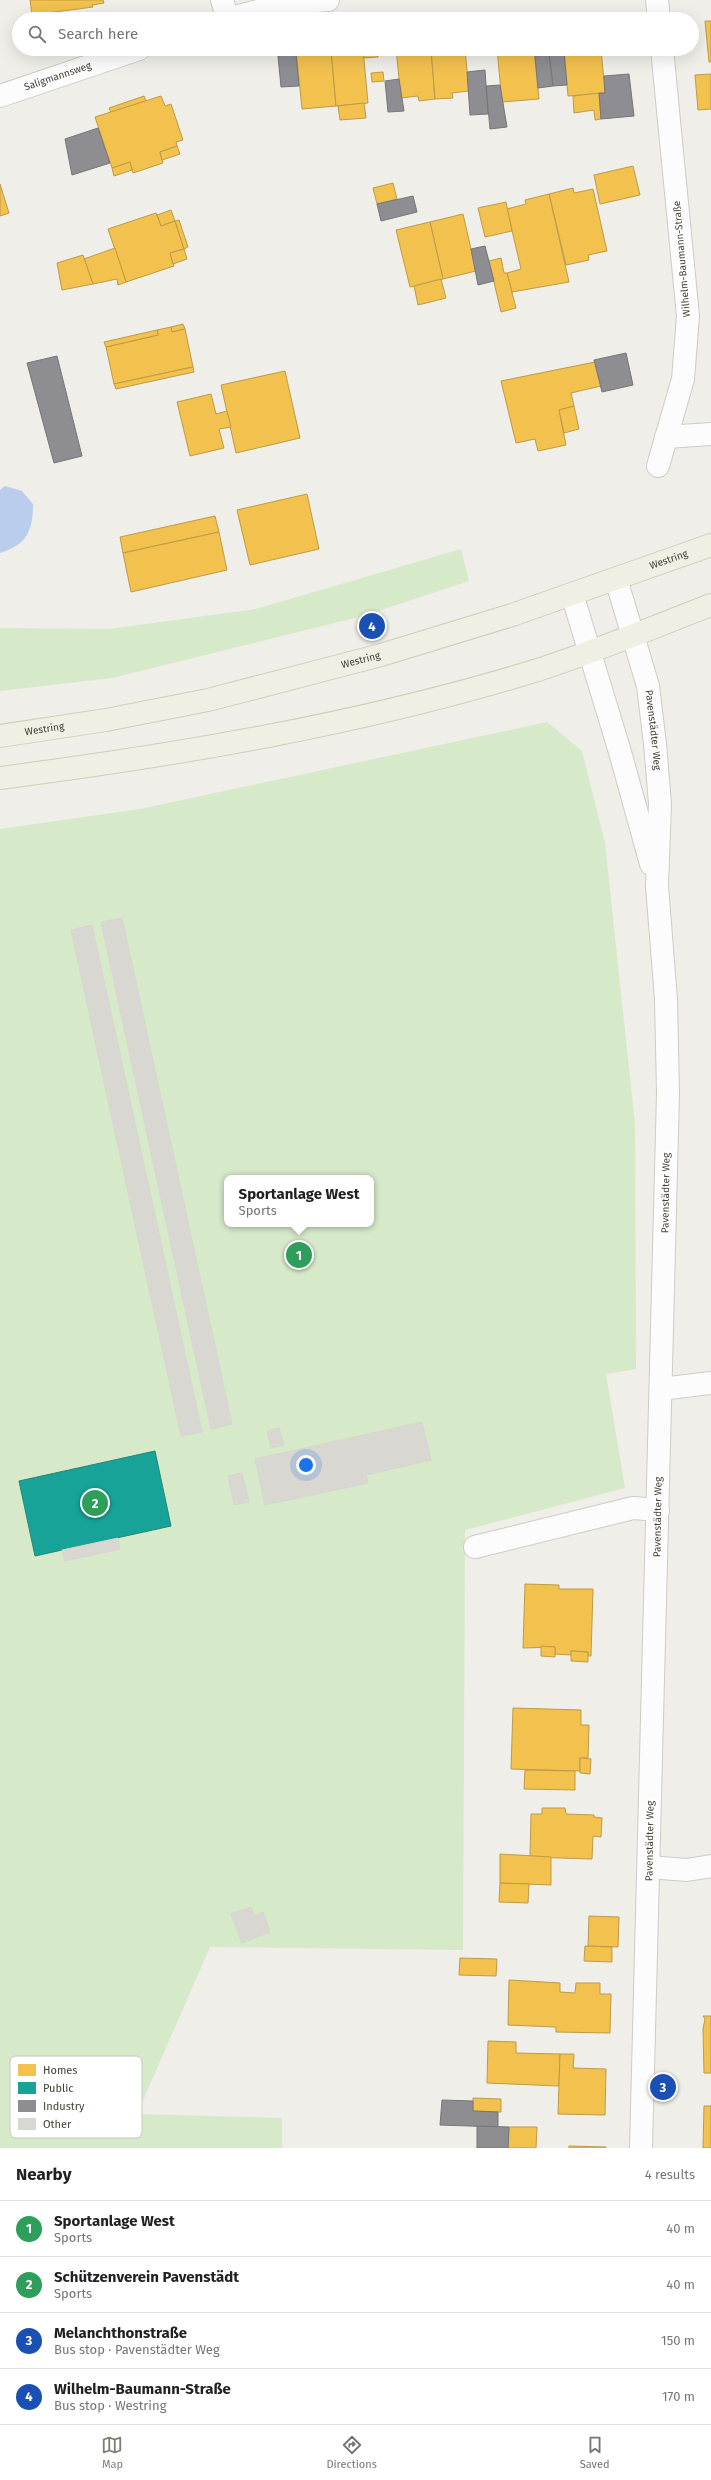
<!DOCTYPE html>
<meta charset="utf-8">
<style>
body{margin:0;font-family:"Fira Sans",sans-serif;background:#f6f6f6;color:#202124}
.you{position:absolute;left:306px;top:1465px;width:14px;height:14px;margin:-10px;border:3px solid #fff;border-radius:50%;background:#1a73e8;box-shadow:0 0 0 6px #1a73e833}
.badge{display:grid;place-items:center;width:26px;height:26px;border-radius:50%;background:#807e74;color:#fff;font-size:13px;font-weight:700}
.pin{position:absolute;translate:-50% -50%;border:2px solid #fff;box-shadow:0 1px 4px #0006}
.popup{position:absolute;left:224px;top:1175px;width:150px;height:52px;box-sizing:border-box;display:grid;place-content:center;border-radius:8px;background:#fff;filter:drop-shadow(0 1px 3px #0005);font-size:13px;white-space:nowrap;color:#757577}
.popup b{font-size:15px;color:#202124}
.popup::after{content:'';position:absolute;left:50%;top:100%;margin-left:-8px;border:8px solid transparent;border-top-color:#fff}
.list{margin:0;padding:0;list-style:none}
h2{display:flex;justify-content:space-between;align-items:center;height:52px;margin:0;padding:0 16px;font-size:17px}
h2 small{font-size:13px;font-weight:400;color:#757577}
.list li{display:grid;grid-template-columns:26px 1fr auto;gap:12px;align-items:center;box-sizing:border-box;height:56px;padding:0 16px;border-top:1px solid #e0e0e0}
.list b{display:block;font-size:15px;white-space:nowrap}
.list p{margin:0;font-size:13px;white-space:nowrap;color:#757577}
.list em{font-size:13px;font-style:normal;color:#757577}
.icon{flex:none;width:22px;height:22px;fill:none;stroke:currentColor;stroke-width:2;stroke-linecap:round;stroke-linejoin:round}
.map{position:relative;flex:none;width:711px;height:2148px;overflow:hidden}
.search{position:absolute;background:#fff;box-shadow:0 4px 16px #0002;left:12px;right:12px;top:12px;height:44px;display:flex;align-items:center;gap:10px;box-sizing:border-box;padding:0 14px;border-radius:22px;color:#757577;font-size:15px}
.sheet{height:276px;background:#fff}
nav{display:flex;justify-content:space-around;align-items:center;box-sizing:border-box;height:56px;border-top:1px solid #e0e0e0;background:#fff;font-size:11px;color:#757577}
nav a{display:grid;justify-items:center;gap:2px}
nav .on{color:#807e74}
.map>svg:first-child{display:block}
.green{fill:#d6e9c9;fill-rule:evenodd}
.water{fill:#bacdec}
.homes{fill:#f2c14e;stroke:#be9b46}
.public{fill:#17a398;stroke:#24867a}
.industry{fill:#8d8d92;stroke:#777676}
.building{fill:#d8d7d1;stroke:#d7d6ce}
.lines{fill:none;stroke-linecap:round;stroke-linejoin:round}
.minor-casing{stroke:#cdccc6;stroke-width:24}
.major-casing{stroke:#d0ceb6;stroke-width:24}
.minor{stroke:#fdfcfc;stroke-width:22}
.major{stroke:#f0efe3;stroke-width:22}
.labels{text-anchor:middle;dominant-baseline:central;stroke-width:4;stroke-linejoin:round;paint-order:stroke}
.street-label{font-size:10px;fill:#444135;stroke:#fff}
.key{fill:#fff;stroke:#c7c6c2;stroke-width:1}
.key-label{font-size:11px;fill:#444135}
</style>
<div class="map">
<svg width="711" height="2148" viewBox="0 0 711 2148">
<rect width="100%" height="100%" fill="#efeee8"/>
<g class="green">
<path d="M461,549L469,581L363,616L112,678L0,691V628L109,629L256,609Z"/>
<path d="M547,722L582,751L605,843L635,1124L636,1369L606,1374L625,1488L465,1530L463,1950L210,1947L137,2114L282,2118V2148H0V829L140,809ZM227,1178H371V1224H227Z"/>
</g>
<path class="water" d="M5,486L22,491L33,504C33,530 27,545 0,553V490Z"/>
<g class="homes">
<path d="M30,0H103L104,3L92,5L93,7L32,15Z"/>
<path d="M705,21H711V62H709Z"/>
<path d="M296,49H331L336,106L302,109Z"/>
<path d="M331,49H363L368,103L336,106Z"/>
<path d="M363,49H377L378,57L364,58Z"/>
<path d="M396,49H431L435,99L419,101L418,96L401,98Z"/>
<path d="M431,49H465L469,91L452,93L453,98L435,99Z"/>
<path d="M497,49H534L539,99L502,102Z"/>
<path d="M564,49H601L605,93L568,96Z"/>
<path d="M383,72L384,81L372,82L371,73Z"/>
<path d="M711,74V109L698,110L695,75Z"/>
<path d="M599,93L601,119L595,120L594,110L574,113L573,96Z"/>
<path d="M144,96L146,101L111,113L109,108Z"/>
<path d="M161,96L165,106L171,104L183,140L176,142L177,146L160,152L163,163L133,173L130,162L112,168L95,117Z"/>
<path d="M364,103L366,118L340,120L338,106Z"/>
<path d="M177,146L180,154L162,160L160,152Z"/>
<path d="M130,162L132,170L114,176L112,168Z"/>
<path d="M633,166L640,195L600,204L594,175Z"/>
<path d="M393,183L397,199L377,204L373,188Z"/>
<path d="M0,184L9,213L0,216Z"/>
<path d="M573,188L574,193L593,189L607,251L588,255L589,260L566,265L549,194Z"/>
<path d="M549,194L569,282L512,292L507,273L521,269L507,209L526,204L525,200Z"/>
<path d="M506,202L512,231L485,237L478,208Z"/>
<path d="M171,210L175,221L161,226L157,215Z"/>
<path d="M156,213L161,226L175,221L184,249L170,253L174,266L126,282L108,229Z"/>
<path d="M463,214L476,271L443,279L430,222Z"/>
<path d="M179,220L188,247L184,249L175,221Z"/>
<path d="M430,222L443,279L410,287L396,230Z"/>
<path d="M115,248L126,282L118,285L117,279L93,284L84,259Z"/>
<path d="M184,249L187,259L173,264L170,253Z"/>
<path d="M83,255L93,284L62,290L57,263Z"/>
<path d="M501,258L504,273H507L516,308L501,312L489,261Z"/>
<path d="M441,279L446,298L418,305L414,286Z"/>
<path d="M183,324L185,329L172,332L171,327Z"/>
<path d="M171,327L172,332L185,329L193,367L114,384L106,347L158,335L157,330Z"/>
<path d="M157,330L158,335L106,347L104,342Z"/>
<path d="M595,362L601,386L571,393L574,406L559,410L566,445L538,451L535,439L516,443L501,381Z"/>
<path d="M193,367L194,372L116,389L114,384Z"/>
<path d="M285,371L300,438L236,453L221,385Z"/>
<path d="M211,394L216,414L227,411L231,427L219,429L224,448L190,456L177,402Z"/>
<path d="M574,406L579,429L564,433L559,410Z"/>
<path d="M307,494L319,549L250,565L237,510Z"/>
<path d="M215,516L219,532L123,553L120,537Z"/>
<path d="M219,532L227,570L131,592L123,553Z"/>
<path d="M525,1584L559,1585V1589H593L591,1656H588V1652L571,1651V1655L555,1654V1647L523,1648Z"/>
<path d="M541,1646L555,1647V1657L541,1656Z"/>
<path d="M571,1651L588,1652V1662L571,1661Z"/>
<path d="M513,1708L581,1710V1725H589L588,1758H580V1771L511,1769Z"/>
<path d="M580,1758L591,1759L590,1774L580,1773Z"/>
<path d="M525,1770L575,1771V1790L524,1789Z"/>
<path d="M542,1808H565L566,1814L594,1815V1817L602,1818L601,1837L593,1836L592,1859L530,1857L531,1814H542Z"/>
<path d="M500,1854L551,1857V1885L500,1883Z"/>
<path d="M500,1883L529,1884L528,1903L499,1902Z"/>
<path d="M589,1916L619,1917L618,1947L588,1946Z"/>
<path d="M585,1946L612,1947V1962L584,1961Z"/>
<path d="M460,1958L497,1959L496,1976L459,1975Z"/>
<path d="M509,1980L560,1983V1992L575,1993L576,1983H600V1994H611L610,2033L556,2032V2027L508,2025Z"/>
<path d="M703,2016H711V2073H704L703,2029L705,2019Z"/>
<path d="M488,2041L516,2042V2053L560,2054L559,2086L487,2083Z"/>
<path d="M560,2054H574L573,2068L606,2069L605,2115L558,2114Z"/>
<path d="M473,2098L501,2099V2112L473,2111Z"/>
<path d="M704,2106H711V2148H703Z"/>
<path d="M509,2127H537L536,2148H508Z"/>
<path d="M569,2146L606,2147V2148H569Z"/>
</g>
<path class="public" d="M155,1451L171,1526L35,1556L19,1481Z"/>
<g class="industry">
<path d="M564,53L567,85L553,86L549,55Z"/>
<path d="M296,54L299,86L281,87L278,56Z"/>
<path d="M549,55L553,86L538,88L535,56Z"/>
<path d="M485,70L488,114L470,115L467,72Z"/>
<path d="M629,74L634,116L601,119L599,93H605L604,76Z"/>
<path d="M399,79L404,111L388,112L385,81Z"/>
<path d="M500,85L507,127L490,129L486,86Z"/>
<path d="M98,128L110,163L72,175L65,139Z"/>
<path d="M413,196L417,212L381,221L377,204Z"/>
<path d="M485,246L494,281L478,285L471,249Z"/>
<path d="M626,353L633,385L602,392L594,360Z"/>
<path d="M57,356L82,456L54,463L27,363Z"/>
<path d="M442,2100L473,2101V2111L498,2112V2127L440,2125Z"/>
<path d="M477,2126L509,2127L508,2148H477Z"/>
</g>
<g class="building">
<path d="M122,918L232,1424L211,1429L101,922Z"/>
<path d="M92,925L202,1432L181,1436L71,930Z"/>
<path d="M422,1422L431,1460L366,1475L368,1483L265,1505L255,1459Z"/>
<path d="M279,1428L284,1445L271,1448L267,1431Z"/>
<path d="M242,1473L249,1502L234,1505L228,1476Z"/>
<path d="M118,1538L120,1549L65,1561L62,1550Z"/>
<path d="M251,1907L254,1916L263,1912L270,1932L242,1943L231,1914Z"/>
</g>
<g class="lines">
<defs>
<g id="minor">
<path d="M222,0L228,19"/>
<path d="M657,0L659,19"/>
<path d="M227,19L289,3L328,0"/>
<path id="s1" d="M0,96L139,49"/>
<path d="M666,437L711,434"/>
<path d="M658,466L683,379L688,316L662,49"/>
<path id="s2" d="M616,579L648,686L655,744L660,803L657,886L666,999L668,1093L641,2148"/>
<path d="M572,594L620,752L651,864"/>
<path d="M661,1389L711,1383"/>
<path d="M475,1547L633,1508L658,1510"/>
<path d="M649,1867L687,1870L711,1866"/>
</g>
<g id="major">
<path id="s3" d="M0,736L106,720L208,700L381,655L512,615L711,545"/>
<path d="M0,778C178,755 356,725 528,673C590,654 651,628 711,605"/>
</g>
</defs>
<use href="#minor" class="minor-casing"/>
<use href="#major" class="major-casing"/>
<use href="#minor" class="minor"/>
<use href="#major" class="major"/>
</g>
<g class="labels">
<g class="street-label">
<text stroke="none"><textPath href="#s1" startOffset="61">Saligmannsweg</textPath></text>
<text transform="translate(682 259) rotate(-95)">Wilhelm-Baumann-Straße</text>
<text stroke="none"><textPath href="#s3" startOffset="693">Westring</textPath></text>
<text stroke="none"><textPath href="#s3" startOffset="369">Westring</textPath></text>
<text stroke="none"><textPath href="#s3" startOffset="45">Westring</textPath></text>
<text stroke="none"><textPath href="#s2" startOffset="156">Pavenstädter Weg</textPath></text>
<text transform="translate(666 1193) rotate(-89)">Pavenstädter Weg</text>
<text transform="translate(658 1517) rotate(-89)">Pavenstädter Weg</text>
<text transform="translate(650 1841) rotate(-89)">Pavenstädter Weg</text>
</g>
</g>
<rect x="10" y="2056" width="132" height="82" rx="6" class="key"/>
<rect x="18" y="2064" width="18" height="12" fill="#f2c14e"/>
<rect x="18" y="2082" width="18" height="12" fill="#17a398"/>
<rect x="18" y="2100" width="18" height="12" fill="#8d8d92"/>
<rect x="18" y="2118" width="18" height="12" fill="#d8d7d1"/>
<g class="key-label">
<text x="43" y="2074">Homes</text>
<text x="43" y="2092">Public</text>
<text x="43" y="2110">Industry</text>
<text x="43" y="2128">Other</text>
</g>
</svg>
<div class="you"></div>
<div class="pin badge" style="left:299px;top:1255px;background:#2e9e5b">1</div>
<div class="popup"><b>Sportanlage West</b>Sports</div>
<div class="pin badge" style="left:95px;top:1503px;background:#2e9e5b">2</div>
<div class="pin badge" style="left:663px;top:2087px;background:#1a4fb4">3</div>
<div class="pin badge" style="left:372px;top:626px;background:#1a4fb4">4</div>
<div class="search"><svg class="icon" aria-label="search" viewBox="0 0 24 24"><circle cx="10" cy="10" r="6"/><path d="M15 15l6 6"/></svg>Search here</div>
</div>
<section class="sheet">
<h2>Nearby<small>4 results</small></h2>
<ul class="list">
<li><span class="badge" style="background:#2e9e5b">1</span><div><b>Sportanlage West</b><p>Sports</p></div><em>40 m</em></li>
<li><span class="badge" style="background:#2e9e5b">2</span><div><b>Schützenverein Pavenstädt</b><p>Sports</p></div><em>40 m</em></li>
<li><span class="badge" style="background:#1a4fb4">3</span><div><b>Melanchthonstraße</b><p>Bus stop · Pavenstädter Weg</p></div><em>150 m</em></li>
<li><span class="badge" style="background:#1a4fb4">4</span><div><b>Wilhelm-Baumann-Straße</b><p>Bus stop · Westring</p></div><em>170 m</em></li>
</ul>
</section>
<nav>
<a class="on"><svg class="icon" aria-label="map" viewBox="0 0 24 24"><path d="M3 6l6-2 6 2 6-2v14l-6 2-6-2-6 2zM9 4v14M15 6v14"/></svg>Map</a>
<a><svg class="icon" aria-label="directions" viewBox="0 0 24 24"><path d="M12 3l9 9-9 9-9-9zM9 14v-3h6M13 9l2 2-2 2"/></svg>Directions</a>
<a><svg class="icon" aria-label="saved" viewBox="0 0 24 24"><path d="M7 4h10v16l-5-4-5 4z"/></svg>Saved</a>
</nav>
